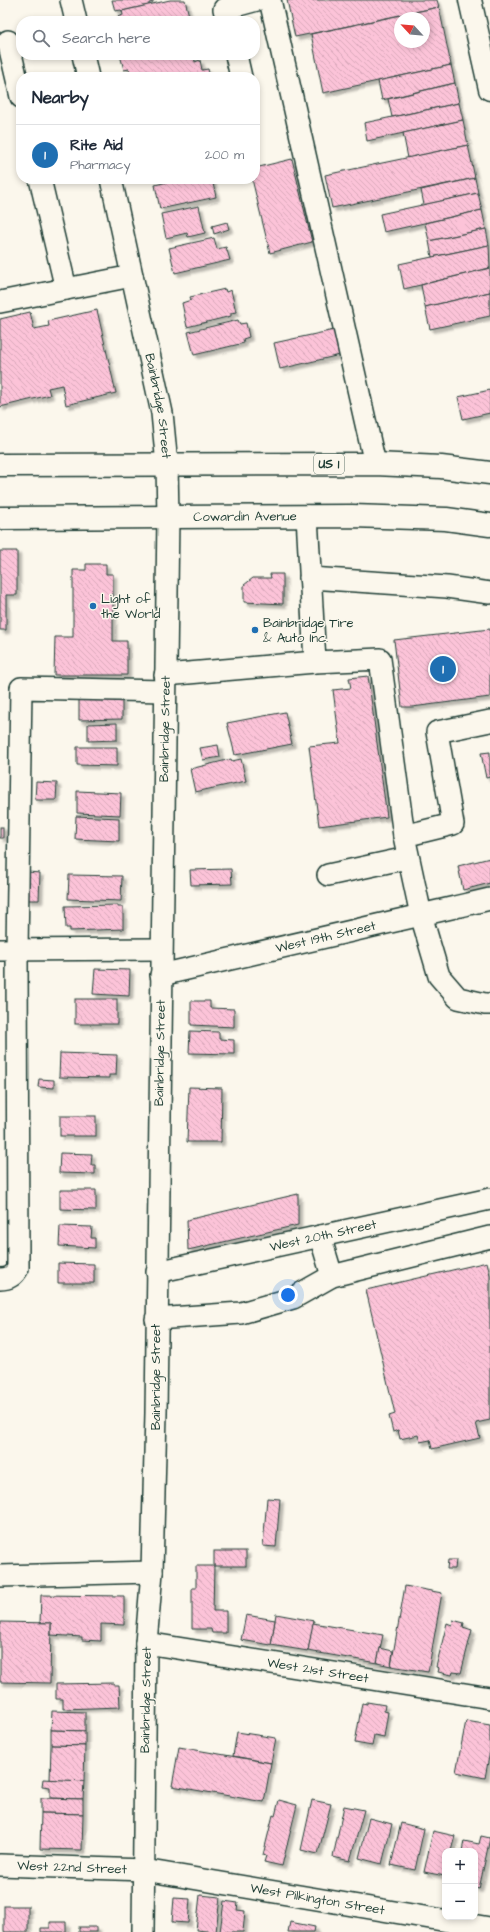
<!DOCTYPE html>
<meta charset="utf-8">
<style>
body{margin:0;font-family:"Architects Daughter",sans-serif;background:#f6f6f7;color:#1f2937}
.controls{position:absolute;right:12px;bottom:12px;display:grid;overflow:hidden;border-radius:8px;box-shadow:0 2px 6px #0003}
.controls button{width:36px;height:36px;display:grid;place-items:center;padding:0;border:0;border-bottom:1px solid #e0e1e3;background:#fff;color:#1f2937;font:20px sans-serif}
.compass{position:absolute;left:394px;top:12px;width:36px;height:36px;border-radius:50%;background:#fff;box-shadow:0 2px 6px #0003;rotate:296deg}
.you{position:absolute;left:288px;top:1295px;width:14px;height:14px;margin:-10px;border:3px solid #fff;border-radius:50%;background:#1a73e8;box-shadow:0 0 0 6px #1a73e833}
.badge{display:grid;place-items:center;width:26px;height:26px;border-radius:50%;background:#1f6fb2;color:#fff;font-size:13px;font-weight:700}
.pin{position:absolute;translate:-50% -50%;border:2px solid #fff;box-shadow:0 1px 4px #0006}
.list{margin:0;padding:0;list-style:none}
h2{display:flex;justify-content:space-between;align-items:center;height:52px;margin:0;padding:0 16px;font-size:17px}
h2 small{font-size:13px;font-weight:400;color:#747a83}
.list li{display:grid;grid-template-columns:26px 1fr auto;gap:12px;align-items:center;box-sizing:border-box;height:60px;padding:0 16px;border-top:1px solid #e0e1e3}
.list b{display:block;font-size:15px;white-space:nowrap}
.list p{margin:0;font-size:13px;white-space:nowrap;color:#747a83}
.list em{font-size:13px;font-style:normal;color:#747a83}
.icon{flex:none;width:22px;height:22px;fill:none;stroke:currentColor;stroke-width:2;stroke-linecap:round;stroke-linejoin:round}
.map{position:relative;flex:none;width:490px;height:1932px;overflow:hidden}
.search{position:absolute;background:#fff;box-shadow:0 2px 6px #0003;left:16px;top:16px;width:244px;height:44px;display:flex;align-items:center;gap:10px;box-sizing:border-box;padding:0 14px;border-radius:16px;color:#747a83;font-size:15px}
.panel{position:absolute;background:#fff;box-shadow:0 2px 6px #0003;left:16px;top:72px;width:244px;height:112px;border-radius:16px}
.map>svg:first-child{display:block}
.building{fill:url(#building-back-hatch);stroke:#1f3d34;fill-rule:evenodd;filter:url(#shadow)}
.lines{fill:none;stroke-linecap:round;stroke-linejoin:round}
.minor-casing{stroke:#1f3d34;stroke-width:24}
.major-casing{stroke:#1f3d34;stroke-width:25}
.minor{stroke:#fbf7ec;stroke-width:21}
.major{stroke:#fbf7ec;stroke-width:22}
.poi-dot{fill:#1f6fb2;stroke:#fbf7ec;stroke-width:1.5}
.labels{text-anchor:middle;dominant-baseline:central;stroke-width:3;stroke-linejoin:round;paint-order:stroke}
.shield{fill:#fbf7ec;stroke:#61756b;stroke-width:1}
.shield-label{font-size:12px;font-weight:bold;fill:#1f3d34}
.street-label{font-size:13px;fill:#1f3d34;stroke:#fbf7ec}
.poi-label{font-size:13px;fill:#1f3d34;stroke:#fbf7ec;text-anchor:start}
</style>
<div class="map">
<svg width="490" height="1932" viewBox="0 0 490 1932">
<defs>
<pattern id="building-back-hatch" width="6" height="6" patternUnits="userSpaceOnUse"><rect width="6" height="6" fill="#fcc3d8"/><path d="M-1 5l2 2M0 0l6 6M5-1l2 2" fill="none" stroke="#d8a8ba"/></pattern>
<filter id="shadow"><feDropShadow dx="3.5" dy="3.5" stdDeviation="1" flood-color="#0004"/></filter>
</defs>
<rect width="100%" height="100%" fill="#fbf7ec"/>
<filter id="ink" filterUnits="userSpaceOnUse"><feTurbulence type="fractalNoise" baseFrequency=".025" numOctaves="2"/><feDisplacementMap in="SourceGraphic" scale="8" xChannelSelector="R" yChannelSelector="G"/><feConvolveMatrix kernelMatrix="1 2 1 2 8 2 1 2 1" color-interpolation-filters="sRGB"/></filter>
<g filter="url(#ink)">
<g class="building">
<path d="M112,0H153V2L149,3V5L122,11L121,10L115,11Z"/>
<path d="M170,0H185L190,20L118,21L117,17L123,15L122,11Z"/>
<path d="M287,0H437L439,7L295,37Z"/>
<path d="M439,7L451,65L323,93L311,34ZM400,18H424V42H400Z"/>
<path d="M120,55H194L195,62L200,60L202,70L208,69L210,77L131,76L129,69L124,70Z"/>
<path d="M451,65L455,83L382,100L378,81Z"/>
<path d="M455,83L459,103L392,117L388,99Z"/>
<path d="M459,103L463,120L367,141L364,123Z"/>
<path d="M463,120L468,145L408,158L403,133Z"/>
<path d="M468,145L475,178L332,208L325,175Z"/>
<path d="M292,159L312,242L270,253L252,179H255V168Z"/>
<path d="M475,178L478,193L424,205L421,190Z"/>
<path d="M161,179H174L162,182Z"/>
<path d="M179,179H212L216,197L160,209L155,185Z"/>
<path d="M478,193L482,210L384,232L380,214Z"/>
<path d="M199,206L205,233L188,237L187,233L166,238L161,214Z"/>
<path d="M482,210L486,229L429,241L425,223Z"/>
<path d="M227,222L229,229L214,234L212,226Z"/>
<path d="M486,229L489,245L432,257L429,241Z"/>
<path d="M214,238L217,249L226,247L230,260L175,273L169,248Z"/>
<path d="M489,245L490,268L404,289L399,264Z"/>
<path d="M490,268V292L425,307L421,285Z"/>
<path d="M225,289L226,292L231,290L236,312L231,313V316L187,327L182,303L191,300L190,297Z"/>
<path d="M490,292V316L430,329L425,307Z"/>
<path d="M97,310L116,393L66,405L62,385L48,388L50,395L0,407V319L30,312L34,329L49,326L48,321Z"/>
<path d="M238,320L240,324L246,323L249,337L243,339L244,343L194,355L188,332Z"/>
<path d="M334,330L340,355L280,369L274,343Z"/>
<path d="M490,390V413L463,419L458,397Z"/>
<path d="M0,551H17V595H6V630H0Z"/>
<path d="M86,564H106V574H113V641H127V675H54L55,637H73V570H86Z"/>
<path d="M270,574H283V604L244,602V585L253,578H271Z"/>
<path d="M490,629V697L412,707H402L394,640Z"/>
<path d="M368,676L387,817L319,826L309,746L340,743L333,690L351,688L349,678Z"/>
<path d="M79,699H122V719L79,720Z"/>
<path d="M285,712L292,744L235,755L227,723Z"/>
<path d="M117,723V740L88,741V724Z"/>
<path d="M218,745L220,757L203,760L200,748Z"/>
<path d="M77,747H117V766L77,765Z"/>
<path d="M490,752V777L486,778L481,753Z"/>
<path d="M231,759L232,761L241,759L246,781L195,792L190,769Z"/>
<path d="M36,782L57,783L56,800H35Z"/>
<path d="M77,791L121,793L120,815L77,813Z"/>
<path d="M76,816L119,818V841L75,839Z"/>
<rect x="0" y="827" width="3" height="11"/>
<path d="M490,858V883L463,890L458,866Z"/>
<path d="M231,869L232,884L191,885L190,870Z"/>
<path d="M28,872L40,873L39,900H27Z"/>
<path d="M69,875L122,876L121,901L68,899Z"/>
<path d="M118,905V907H123V929L70,931V928H66L65,906Z"/>
<path d="M95,969L130,970L129,996L93,994Z"/>
<rect x="75" y="999" width="42" height="25"/>
<path d="M191,1001H210V1008L234,1009V1027L191,1025Z"/>
<path d="M190,1031L219,1032V1039L234,1040V1054L189,1053Z"/>
<path d="M60,1053L117,1055L116,1075H109V1078L59,1077Z"/>
<path d="M39,1079L54,1080V1088L38,1087Z"/>
<path d="M189,1087L222,1088L221,1142H187Z"/>
<rect x="60" y="1116" width="36" height="20"/>
<path d="M60,1153L92,1154L91,1165H95V1174L59,1173Z"/>
<path d="M60,1190H96V1210L60,1209Z"/>
<path d="M298,1194V1225L188,1250L187,1220Z"/>
<path d="M60,1226L92,1227L91,1238H95V1248L59,1246Z"/>
<path d="M487,1262L490,1275V1420L476,1423L480,1438L432,1449L430,1440L420,1442L418,1435L400,1439L398,1430L393,1432L389,1416L395,1414L366,1290Z"/>
<path d="M58,1263L94,1264V1283H58Z"/>
<path d="M267,1498L280,1499L276,1547L263,1546Z"/>
<rect x="214" y="1551" width="32" height="15"/>
<path d="M448,1560H456L455,1569H447Z"/>
<path d="M196,1566H214L213,1611H226V1633H212L211,1629H192V1588H196Z"/>
<path d="M405,1586L442,1593L428,1672L391,1666Z"/>
<path d="M41,1595L124,1596V1625L101,1624V1641L82,1640V1637L51,1635V1623H40Z"/>
<path d="M276,1614L314,1621L308,1651L271,1645Z"/>
<path d="M246,1615L275,1620L271,1645L241,1640Z"/>
<path d="M453,1620L464,1623L463,1627L472,1630L461,1673L453,1672L452,1675L438,1672L439,1668L436,1667L447,1623L452,1625Z"/>
<path d="M0,1622L51,1623L50,1683L0,1682Z"/>
<path d="M313,1623L383,1635L377,1663L308,1651Z"/>
<path d="M380,1648L393,1651L391,1666L377,1663Z"/>
<path d="M114,1683V1685H119L120,1707L63,1709V1699H56V1684Z"/>
<path d="M367,1702L385,1705L384,1711L388,1712L384,1737L374,1735L372,1746L355,1743L362,1703L367,1704Z"/>
<path d="M52,1711L85,1712V1731L51,1730Z"/>
<path d="M466,1721L490,1725V1751L485,1778L456,1772Z"/>
<path d="M51,1730L85,1731V1746L51,1745Z"/>
<path d="M237,1732L276,1738L271,1763L233,1756Z"/>
<path d="M51,1745L85,1746L84,1781L50,1780Z"/>
<path d="M179,1747L271,1763L264,1802L172,1786Z"/>
<path d="M43,1779L84,1781L83,1799L50,1798V1787L42,1786Z"/>
<path d="M41,1798L83,1799V1814L41,1813Z"/>
<path d="M279,1800L297,1805L282,1866L264,1862L266,1856L263,1855L273,1815L275,1816Z"/>
<path d="M312,1800L331,1804L318,1854L301,1850Z"/>
<path d="M344,1806L364,1810L350,1861L333,1857Z"/>
<path d="M41,1813L83,1814L82,1850L40,1849Z"/>
<path d="M369,1818L392,1824L382,1864L359,1858Z"/>
<path d="M401,1823L424,1829L415,1870L391,1865Z"/>
<path d="M433,1831L455,1836L451,1851H445V1876L424,1872Z"/>
<path d="M481,1836L490,1838L479,1889L475,1888V1851H462L464,1841L479,1844Z"/>
<path d="M200,1895L220,1897L216,1932L196,1930Z"/>
<path d="M174,1898L190,1899L188,1923L172,1922Z"/>
<path d="M224,1901L238,1903L237,1910L245,1911L243,1932H220Z"/>
<rect x="4" y="1906" width="24" height="26"/>
<path d="M50,1922H66V1932H41V1928H50Z"/>
<path d="M290,1922L315,1927L314,1932H288Z"/>
<rect x="79" y="1927" width="18" height="5"/>
</g>
<g class="lines">
<defs>
<g id="minor">
<path d="M71,0L76,21"/>
<path d="M270,0L375,464"/>
<path d="M227,21L224,9L257,0"/>
<path d="M8,41L21,97"/>
<path d="M83,55L88,77"/>
<path d="M236,55L241,77"/>
<path d="M40,179L66,289"/>
<path id="s1" d="M111,179L162,413L167,465L168,517L156,1413L152,1572L146,1643L143,1932"/>
<path d="M0,302L132,276"/>
<path d="M307,516L315,662"/>
<path d="M310,578L447,587L490,593"/>
<path d="M165,675L315,662L380,659L404,836"/>
<path d="M490,721L437,732L453,824L404,836L421,915L439,976L458,998L485,1004H490"/>
<path d="M328,875L407,858"/>
<path d="M0,950L161,949"/>
<path id="s2" d="M161,975L490,899"/>
<path d="M320,1236L332,1276"/>
<path id="s3" d="M157,1272L490,1199"/>
<path d="M0,1279C9,1279 14,1276 18,1268L17,950L21,688L165,691"/>
<path d="M156,1319L241,1313L293,1298L332,1276L490,1237"/>
<path d="M0,1576L152,1572"/>
<path id="s4" d="M146,1643L490,1698"/>
<path id="s5" d="M0,1865L144,1870L490,1928"/>
</g>
<g id="major">
<path d="M470,0L490,89"/>
<path d="M0,465L375,464L441,467L490,473"/>
<path id="s6" d="M0,518L352,516L446,519L490,525"/>
</g>
</defs>
<use href="#minor" class="minor-casing"/>
<use href="#major" class="major-casing"/>
<use href="#minor" class="minor"/>
<use href="#major" class="major"/>
</g>
</g>
<g class="poi-dot">
<circle cx="93" cy="606" r="4"/>
<circle cx="255" cy="630" r="4"/>
</g>
<g class="labels">
<rect class="shield" x="314" y="454" width="30" height="20" rx="3"/>
<g class="shield-label">
<text x="329" y="464">US 1</text>
</g>
<g class="street-label">
<text stroke="none"><textPath href="#s1" startOffset="232">Bainbridge Street</textPath></text>
<text stroke="none"><textPath href="#s6" startOffset="245">Cowardin Avenue</textPath></text>
<text transform="translate(165 729) rotate(-89)">Bainbridge Street</text>
<text stroke="none"><textPath href="#s2" startOffset="169">West 19th Street</textPath></text>
<text transform="translate(160 1053) rotate(-89)">Bainbridge Street</text>
<text stroke="none"><textPath href="#s3" startOffset="170">West 20th Street</textPath></text>
<text transform="translate(156 1377) rotate(-90)">Bainbridge Street</text>
<text stroke="none"><textPath href="#s4" startOffset="174">West 21st Street</textPath></text>
<text transform="translate(146 1700) rotate(-89)">Bainbridge Street</text>
<text stroke="none"><textPath href="#s5" startOffset="72">West 22nd Street</textPath></text>
<text stroke="none"><textPath href="#s5" startOffset="320">West Pilkington Street</textPath></text>
</g>
<g class="poi-label">
<text x="101" y="599">Light of<tspan x="101" dy="15">the World</tspan></text>
<text x="263" y="623">Bainbridge Tire<tspan x="263" dy="15">&amp; Auto Inc.</tspan></text>
</g>
</g>
</svg>
<div class="controls">
<button>+</button>
<button>−</button>
</div>
<svg class="compass" viewBox="-18 -18 36 36"><path d="M0-13l5 13h-10z" fill="#e53935"/><path d="M0 13l5-13h-10z" fill="#747a83"/></svg>
<div class="you"></div>
<div class="pin badge" style="left:443px;top:669px">1</div>
<div class="search"><svg class="icon" aria-label="search" viewBox="0 0 24 24"><circle cx="10" cy="10" r="6"/><path d="M15 15l6 6"/></svg>Search here</div>
<section class="panel">
<h2>Nearby<small></small></h2>
<ul class="list">
<li><span class="badge">1</span><div><b>Rite Aid</b><p>Pharmacy</p></div><em>200 m</em></li>
</ul>
</section>
</div>
